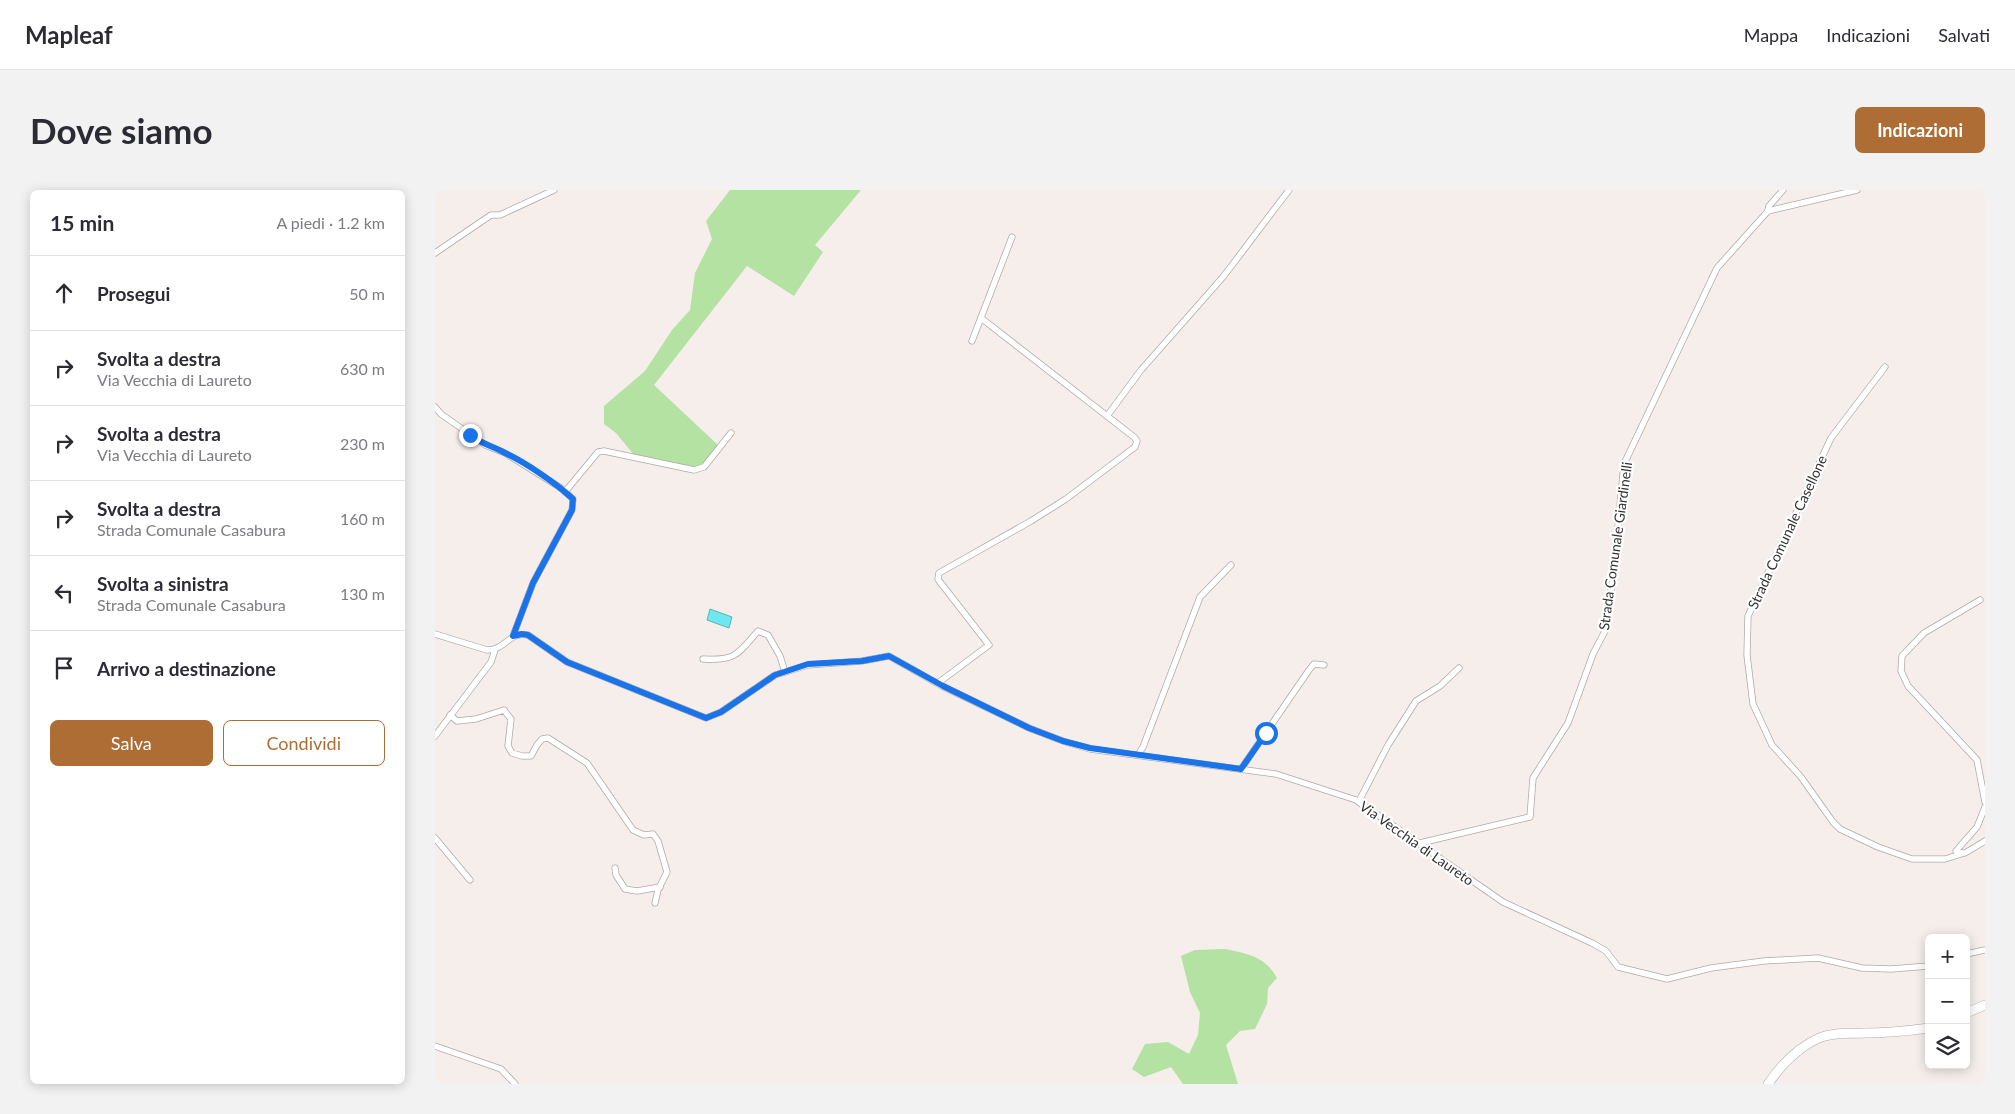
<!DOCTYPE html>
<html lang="it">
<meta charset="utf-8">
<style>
body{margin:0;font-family:Lato,sans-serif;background:#f2f2f3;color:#2b2b33}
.controls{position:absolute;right:15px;bottom:15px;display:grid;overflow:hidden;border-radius:8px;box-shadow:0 2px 12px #0003}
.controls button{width:45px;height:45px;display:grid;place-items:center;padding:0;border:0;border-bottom:1px solid #e1e1e2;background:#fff;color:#2b2b33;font:25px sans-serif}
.stop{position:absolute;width:15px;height:15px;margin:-11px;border:4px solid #1a73e8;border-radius:50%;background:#fff}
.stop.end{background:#1a73e8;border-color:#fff;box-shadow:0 1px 5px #0008}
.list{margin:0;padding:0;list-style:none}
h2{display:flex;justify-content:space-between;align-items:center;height:65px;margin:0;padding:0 20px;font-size:21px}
h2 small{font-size:16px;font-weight:400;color:#7c7c81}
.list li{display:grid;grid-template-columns:32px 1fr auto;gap:15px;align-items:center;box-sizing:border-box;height:75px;padding:0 20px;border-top:1px solid #e1e1e2}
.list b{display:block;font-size:19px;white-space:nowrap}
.list p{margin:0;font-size:16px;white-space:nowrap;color:#7c7c81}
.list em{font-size:16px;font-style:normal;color:#7c7c81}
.actions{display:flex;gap:10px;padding:15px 20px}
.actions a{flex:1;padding:11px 0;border:1px solid #ad6d35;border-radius:8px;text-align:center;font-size:18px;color:#ad6d35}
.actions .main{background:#ad6d35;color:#fff}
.icon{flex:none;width:28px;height:28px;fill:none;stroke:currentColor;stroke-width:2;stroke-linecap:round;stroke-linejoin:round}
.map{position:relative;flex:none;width:1550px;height:894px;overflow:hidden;border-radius:8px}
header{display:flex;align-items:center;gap:30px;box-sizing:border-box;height:70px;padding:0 25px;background:#fff;border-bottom:1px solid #e1e1e2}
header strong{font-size:24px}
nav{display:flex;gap:28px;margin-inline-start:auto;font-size:18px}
.intro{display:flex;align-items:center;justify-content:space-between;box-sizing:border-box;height:120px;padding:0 30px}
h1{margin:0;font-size:35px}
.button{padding:12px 22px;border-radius:8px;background:#ad6d35;color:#fff;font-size:18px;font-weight:700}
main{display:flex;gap:30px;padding:0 30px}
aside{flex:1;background:#fff;border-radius:8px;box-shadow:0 2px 12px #0003}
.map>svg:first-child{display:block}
.green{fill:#b3e2a3}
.water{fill:#6ee8ee;stroke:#5db1b5}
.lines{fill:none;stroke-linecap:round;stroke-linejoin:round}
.street-casing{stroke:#b0a9a6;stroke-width:7}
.primary-casing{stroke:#b0a9a6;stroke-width:10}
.street{stroke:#fff;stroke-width:5.5}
.primary{stroke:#fff;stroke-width:9}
.route{stroke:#1a73e8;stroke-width:6}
.labels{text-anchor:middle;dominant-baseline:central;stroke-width:4.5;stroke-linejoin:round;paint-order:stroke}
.street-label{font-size:14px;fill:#343130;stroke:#fff}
</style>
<header>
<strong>Mapleaf</strong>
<nav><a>Mappa</a><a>Indicazioni</a><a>Salvati</a></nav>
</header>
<div class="intro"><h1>Dove siamo</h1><a class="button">Indicazioni</a></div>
<main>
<aside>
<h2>15 min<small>A piedi · 1.2 km</small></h2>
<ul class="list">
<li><svg class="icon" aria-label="ahead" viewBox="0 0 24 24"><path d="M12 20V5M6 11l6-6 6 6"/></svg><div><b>Prosegui</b></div><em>50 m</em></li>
<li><svg class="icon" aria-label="right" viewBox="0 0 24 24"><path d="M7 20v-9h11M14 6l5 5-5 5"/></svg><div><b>Svolta a destra</b><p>Via Vecchia di Laureto</p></div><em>630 m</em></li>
<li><svg class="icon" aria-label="right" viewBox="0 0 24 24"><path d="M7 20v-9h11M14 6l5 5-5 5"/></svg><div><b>Svolta a destra</b><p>Via Vecchia di Laureto</p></div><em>230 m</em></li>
<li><svg class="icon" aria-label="right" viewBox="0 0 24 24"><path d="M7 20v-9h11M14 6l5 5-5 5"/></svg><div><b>Svolta a destra</b><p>Strada Comunale Casabura</p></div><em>160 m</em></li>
<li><svg class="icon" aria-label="left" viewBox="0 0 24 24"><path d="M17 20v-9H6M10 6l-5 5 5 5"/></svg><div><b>Svolta a sinistra</b><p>Strada Comunale Casabura</p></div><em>130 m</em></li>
<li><svg class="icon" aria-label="arrive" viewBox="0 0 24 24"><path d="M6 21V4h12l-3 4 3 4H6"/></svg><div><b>Arrivo a destinazione</b></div></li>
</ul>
<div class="actions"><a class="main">Salva</a><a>Condividi</a></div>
</aside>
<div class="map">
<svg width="1550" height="894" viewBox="0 0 1550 894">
<rect width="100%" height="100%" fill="#f5eeeb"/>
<g class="green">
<path d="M295,0H426L380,55L388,62L359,106L312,76L219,195L283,255L269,273L260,277L199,265L181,243L169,234V216L210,181L237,140L255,120L260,83L277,49L271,31Z"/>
<path d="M790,759C813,764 830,766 842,788L833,798L832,814L820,839L805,841L791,855L803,894H748L736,877L709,887L697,879L710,854L733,852L754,864L763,845L765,823L755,802L746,766L760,760Z"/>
</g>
<path class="water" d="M275,419L297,427L294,438L272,430Z"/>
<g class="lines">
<defs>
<g id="street">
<path d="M1333,21L1422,0"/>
<path d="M0,63L56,25H65L119,0"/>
<path d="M537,151L577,47"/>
<path d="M1450,177L1396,248L1313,426L1312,465L1318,514L1337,555L1366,587L1398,632L1405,639L1443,657L1477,669H1510L1526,664"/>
<path d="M0,217L6,224L50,255L70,263L126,298L138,309L137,320L98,393L78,446"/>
<path d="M672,226L706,180L788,87L854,0"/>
<path d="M130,302L163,262L169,261L259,280L269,277L296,243"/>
<path d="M1545,410L1489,443L1467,466L1466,481L1473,496L1542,570L1550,612"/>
<path d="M0,444L52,460C71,460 74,441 93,445L132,472L271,528L286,522L340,485L373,475L427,471L454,466L507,496L594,538L628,551L655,559L841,584L921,610L1068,712L1157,753L1171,761L1183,777L1232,789L1276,778L1329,771L1383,768L1427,778L1456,779L1494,776"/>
<path d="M268,469C301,471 303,464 323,441L333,445L345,466L350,482"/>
<path d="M503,493L554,455L505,392L503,389L504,383L596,331L631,309L700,257L702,251L699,247L546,128"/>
<path d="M15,525L22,531L41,529L69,520L76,529L73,556L77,563L87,566H96L102,555L107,549L113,548L152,573L198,640L209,645L218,644L223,651L232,682L223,700L220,713"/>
<path d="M0,546L56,472L60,460"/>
<path d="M703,565L708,557L765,407L796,375"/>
<path d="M806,579L874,480L879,474L889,475"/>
<path d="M924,611L953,555L981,511L1005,496L1024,478"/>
<path d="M1550,617L1542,637L1521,661L1522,663H1530L1550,651"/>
<path d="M0,648L35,690"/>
<path d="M985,653L1095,627L1098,588L1133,533L1158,464L1169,443L1178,388L1189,274L1282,78L1333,21L1334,16L1348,0"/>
<path d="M180,678L181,685L190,699L202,701L225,697"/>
<path d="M1531,764L1550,760"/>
<path d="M0,856L66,879L80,894"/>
</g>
<g id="primary">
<path d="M1531,823L1550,815"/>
<path d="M1333,894C1346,875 1362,858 1384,848C1398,842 1414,844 1429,843C1451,843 1472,841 1494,838"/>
</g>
</defs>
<use href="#street" class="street-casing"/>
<use href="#primary" class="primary-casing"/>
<use href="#street" class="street"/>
<use href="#primary" class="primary"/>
</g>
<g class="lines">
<path class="route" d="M35,245C47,254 57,256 70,263C90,272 122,294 138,309L137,320L98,393L78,446L87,444L93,445L132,472L271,528L286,522L340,485L373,474L427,471L454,466L508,496L594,538L628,551L655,558L806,579L831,543"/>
</g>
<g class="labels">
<g class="street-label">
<text transform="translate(1352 342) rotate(-65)">Strada Comunale Casellone</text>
<text transform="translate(1180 356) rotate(-82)">Strada Comunale Giardinelli</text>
<text transform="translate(982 653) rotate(35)">Via Vecchia di Laureto</text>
</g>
</g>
</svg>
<div class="controls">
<button>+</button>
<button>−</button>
<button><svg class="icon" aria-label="layers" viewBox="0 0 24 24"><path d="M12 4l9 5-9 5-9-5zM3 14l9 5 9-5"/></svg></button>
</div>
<div class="stop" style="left:831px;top:543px"></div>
<div class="stop end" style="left:35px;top:245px"></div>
</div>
</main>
